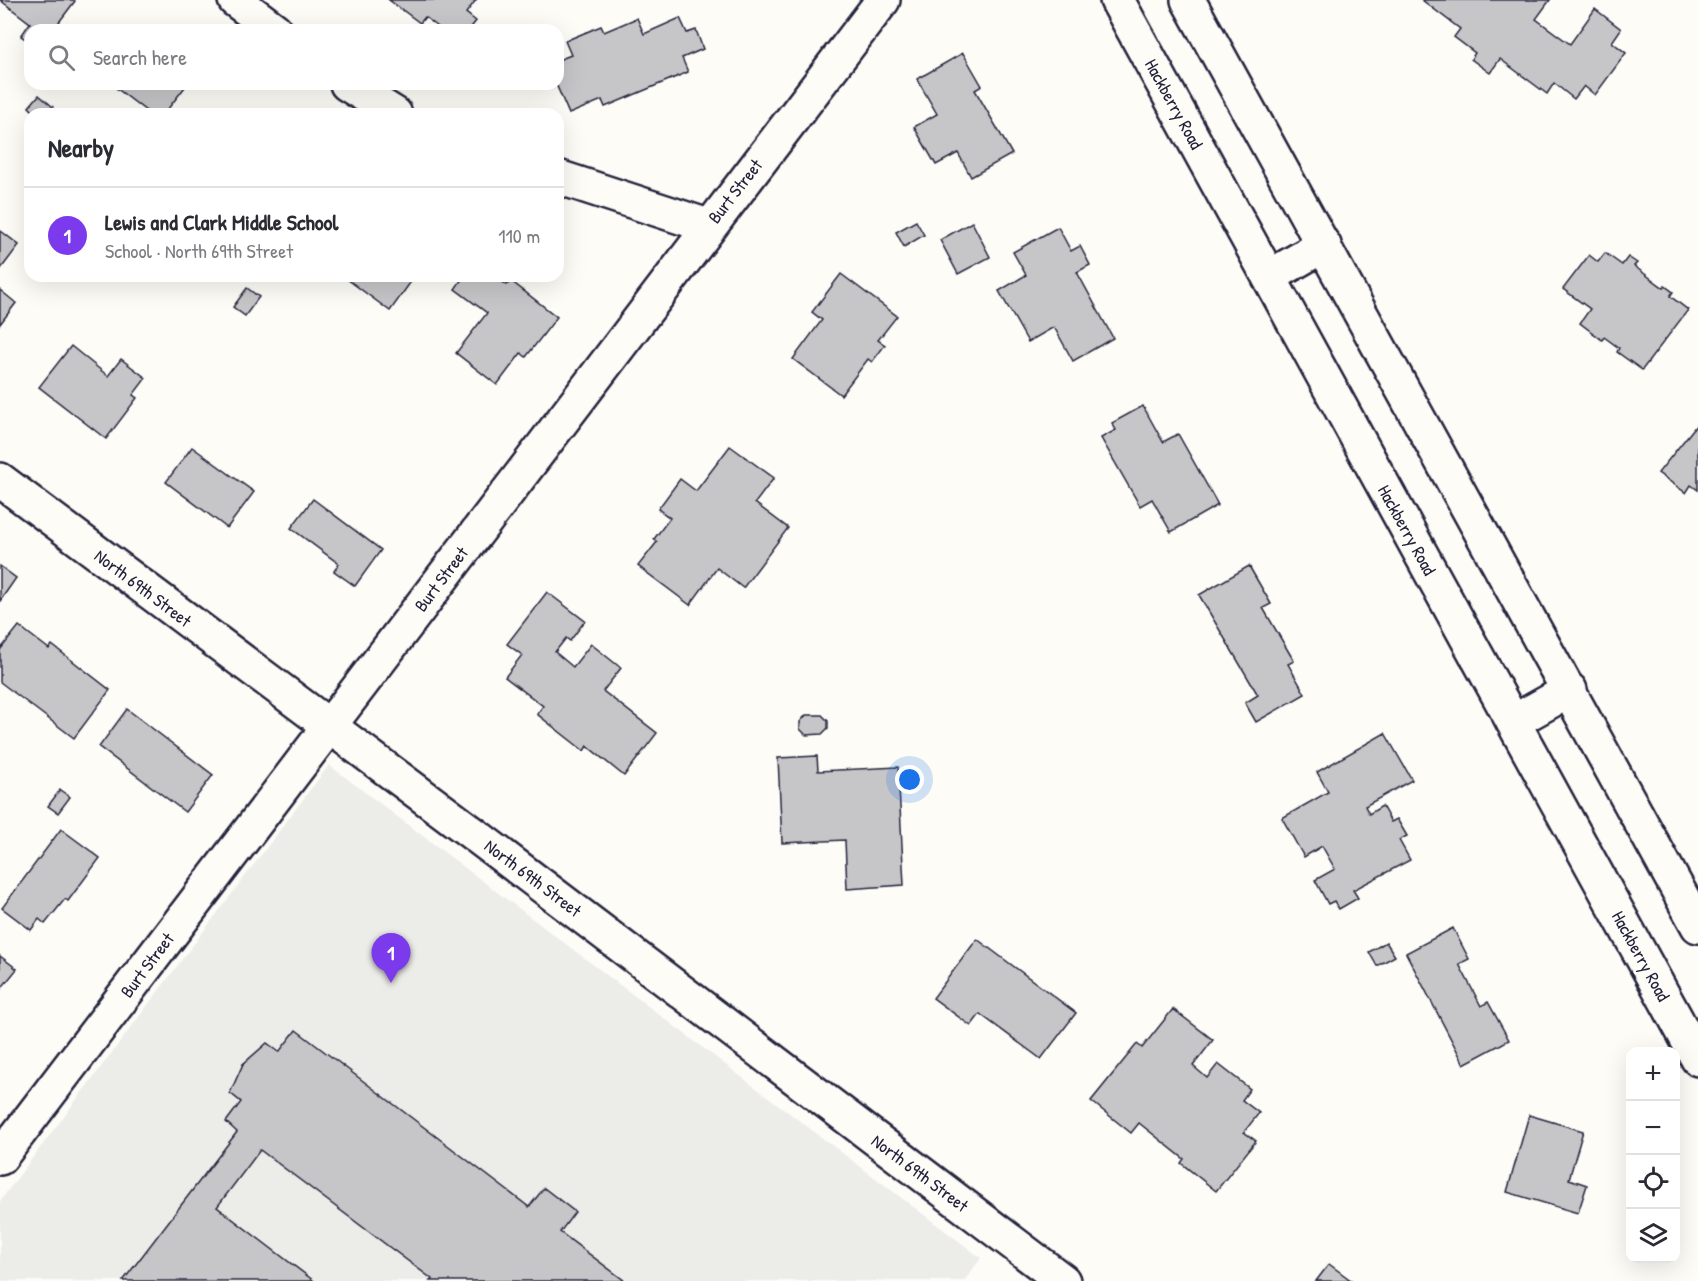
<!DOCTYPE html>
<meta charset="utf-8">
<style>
body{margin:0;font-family:"Patrick Hand",sans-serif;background:#f2f2f3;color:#2b2b33}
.controls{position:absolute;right:18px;bottom:18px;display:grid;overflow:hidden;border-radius:12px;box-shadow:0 6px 24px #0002}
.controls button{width:54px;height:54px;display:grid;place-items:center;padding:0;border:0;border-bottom:2px solid #e1e1e2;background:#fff;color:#2b2b33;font:30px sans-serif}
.you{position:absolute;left:910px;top:780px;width:21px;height:21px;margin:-15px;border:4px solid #fff;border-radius:50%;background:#1a73e8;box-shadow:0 0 0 9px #1a73e833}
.badge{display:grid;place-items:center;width:39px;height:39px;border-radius:50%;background:#7c3aed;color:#fff;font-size:20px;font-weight:700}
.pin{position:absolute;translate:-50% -50px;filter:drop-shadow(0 2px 3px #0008)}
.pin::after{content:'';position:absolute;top:32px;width:21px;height:18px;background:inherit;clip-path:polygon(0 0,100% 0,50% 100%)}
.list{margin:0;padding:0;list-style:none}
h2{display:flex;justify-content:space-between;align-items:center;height:78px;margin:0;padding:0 24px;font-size:26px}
h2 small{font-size:20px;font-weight:400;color:#7c7c81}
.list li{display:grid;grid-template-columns:39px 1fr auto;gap:18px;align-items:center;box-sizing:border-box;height:96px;padding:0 24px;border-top:2px solid #e1e1e2}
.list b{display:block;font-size:22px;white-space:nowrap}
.list p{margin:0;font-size:20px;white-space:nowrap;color:#7c7c81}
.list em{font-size:20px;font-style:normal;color:#7c7c81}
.icon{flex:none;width:33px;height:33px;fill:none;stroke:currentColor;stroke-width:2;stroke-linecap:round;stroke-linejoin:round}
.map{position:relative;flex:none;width:1698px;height:1281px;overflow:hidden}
.search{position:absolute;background:#fff;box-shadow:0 6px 24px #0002;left:24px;top:24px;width:540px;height:66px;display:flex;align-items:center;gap:15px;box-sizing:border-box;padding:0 21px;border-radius:18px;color:#7c7c81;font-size:22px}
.panel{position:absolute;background:#fff;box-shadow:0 6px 24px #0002;left:24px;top:108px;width:540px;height:174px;border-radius:18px}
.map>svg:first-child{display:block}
.built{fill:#ecece9}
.building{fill:#c6c6c8;stroke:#22223b;stroke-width:1.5}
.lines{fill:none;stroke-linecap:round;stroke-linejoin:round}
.street-casing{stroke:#22223b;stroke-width:38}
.street{stroke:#fdfcf7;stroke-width:33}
.labels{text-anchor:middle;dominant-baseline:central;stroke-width:5;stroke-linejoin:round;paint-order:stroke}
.street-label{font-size:18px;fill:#22223b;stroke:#fdfcf7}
</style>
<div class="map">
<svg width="1698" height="1281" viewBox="0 0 1698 1281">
<rect width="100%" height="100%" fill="#fdfcf7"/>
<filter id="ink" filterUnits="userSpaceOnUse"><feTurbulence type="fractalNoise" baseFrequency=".0167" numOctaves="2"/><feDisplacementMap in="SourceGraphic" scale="12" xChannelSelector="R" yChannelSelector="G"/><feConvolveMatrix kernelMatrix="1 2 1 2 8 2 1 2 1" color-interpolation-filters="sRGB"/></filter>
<g filter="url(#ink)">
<path class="built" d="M329,765L981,1258L964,1281H0V1201Z"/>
<g class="building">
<path d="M0,0H74L75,1L53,30H30V42L21,36L30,23Z"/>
<path d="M389,0H476L466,13L476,21L469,30H442L425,17L420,23Z"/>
<path d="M1422,0H1550L1536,19L1570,44L1595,9L1621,29L1612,42L1626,53L1595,95L1584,86L1574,99L1554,83L1547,94L1500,59L1490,73L1471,59L1475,53L1454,37L1460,29Z"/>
<path d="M637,18L644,34L680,18L687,33L696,30L703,49L682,58L688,72L605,107L602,100L569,114L556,84L558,60L571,55L565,41L601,26L604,32Z"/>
<path d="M963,53L982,86L975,90L1012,154L971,177L958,153L936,165L914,127L937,114L917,79Z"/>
<path d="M111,84H180L185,87L164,114H150Z"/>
<path d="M39,95L53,107L46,114H36L29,107Z"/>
<path d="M916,221L924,235L904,247L896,232Z"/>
<path d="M972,222L990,257L958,274L940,240Z"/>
<path d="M1058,227L1071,251L1080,246L1090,265L1077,272L1113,338L1073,361L1054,327L1028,342L999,291L1026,275L1013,252Z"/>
<path d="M1,231L19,245L0,270V233Z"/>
<path d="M1605,253L1622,265L1628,257L1637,263L1634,266L1664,288L1665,286L1673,292L1670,296L1688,310L1642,370L1617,352L1619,348L1604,337L1602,340L1580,323L1590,309L1563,289L1589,255L1598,262Z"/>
<path d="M841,274L897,316L878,340L885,345L872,362L868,359L841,395L793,359L822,320L812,312Z"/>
<path d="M343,276H415L390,311Z"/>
<path d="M464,276H500L498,279L507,285L511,281L557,317L526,357L521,353L497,385L456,353L487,313L455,289Z"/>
<path d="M247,288L259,297L245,316L233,307Z"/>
<path d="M0,290L16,303L0,324Z"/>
<path d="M71,346L108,376L121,359L146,378L133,395L137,398L106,439L39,387Z"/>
<path d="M1143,406L1163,442L1178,434L1218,505L1171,532L1152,499L1140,506L1101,438L1116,430L1112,423Z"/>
<path d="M1698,423V490L1691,485L1686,493L1658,473Z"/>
<path d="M730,446L774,478L755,503L788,528L743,588L717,568L690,605L638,566L657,542L654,539L670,518L658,509L680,479L696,491Z"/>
<path d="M192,447L254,492L227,528L166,482Z"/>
<path d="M313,499L381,550L355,586L334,571L339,564L291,528Z"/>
<path d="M0,566L16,578L0,601Z"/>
<path d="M1249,566L1271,604L1263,608L1294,661L1288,664L1305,694L1256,722L1245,703L1258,695L1199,595Z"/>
<path d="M547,592L585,621L570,641L566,638L555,652L573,667L591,644L621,668L603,691L657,733L624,776L587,746L584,751L537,714L543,706L505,677L522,655L507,644Z"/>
<path d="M19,626L49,649L52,645L110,690L74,738L0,682V650Z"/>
<path d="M127,709L213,775L185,812L99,747Z"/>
<path d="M806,715H822L828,721V728L822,734L806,735L800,729V722Z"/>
<path d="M1385,733L1412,780L1365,806L1369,814L1382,806L1391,822L1397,819L1407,836L1399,840L1410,860L1353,890L1358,898L1339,909L1334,901L1328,904L1315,880L1335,869L1322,846L1304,857L1282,818L1328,792L1317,772Z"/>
<path d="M817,756L818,771L898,767L904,885L847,889L845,840L782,843L778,758Z"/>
<path d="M60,790L70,797L58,813L48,806Z"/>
<path d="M61,829L100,858L68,901L65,899L45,924L39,919L31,930L2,908Z"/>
<path d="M1453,928L1469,959L1459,964L1481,1006L1488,1002L1509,1040L1464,1064L1406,953Z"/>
<path d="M977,939L1076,1013L1041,1059L980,1014L971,1026L933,998Z"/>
<path d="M1386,942L1395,956L1377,966L1369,952Z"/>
<path d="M0,956L17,969L0,990Z"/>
<path d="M1173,1009L1213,1040L1193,1066L1207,1078L1218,1064L1250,1089L1242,1100L1259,1113L1244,1132L1256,1141L1216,1191L1181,1163L1184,1159L1139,1123L1131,1133L1091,1101L1137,1044L1142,1048Z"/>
<path d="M296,1030L529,1207L544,1188L575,1212L560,1232L625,1281H430L432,1279L260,1150L217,1207L314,1281H123L237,1132L226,1122L241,1102L230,1093L243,1064L267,1043L279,1052Z"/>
<path d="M1529,1115L1583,1131L1569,1179L1587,1185L1578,1213L1507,1192Z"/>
<path d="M1329,1264L1352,1281H1316Z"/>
</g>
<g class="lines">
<defs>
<g id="street">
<path d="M235,0L275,30"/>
<path d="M1117,0L1698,1059"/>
<path d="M1188,0L1698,926"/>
<path d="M347,84L395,114"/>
<path d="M558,177L708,226"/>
<path d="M1269,277L1324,245"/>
<path d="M0,480L479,838L1063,1281"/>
<path d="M1513,722L1570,690"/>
<path d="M0,1158L883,0"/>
</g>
</defs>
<use href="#street" class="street-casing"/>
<use href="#street" class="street"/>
</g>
</g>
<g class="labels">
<g class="street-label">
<text transform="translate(1174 104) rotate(61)">Hackberry Road</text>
<text transform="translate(735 191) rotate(-52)">Burt Street</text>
<text transform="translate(1407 530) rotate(61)">Hackberry Road</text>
<text transform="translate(441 579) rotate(-53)">Burt Street</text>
<text transform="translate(143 588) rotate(37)">North 69th Street</text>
<text transform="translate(533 878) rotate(37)">North 69th Street</text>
<text transform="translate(1641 956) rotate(61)">Hackberry Road</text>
<text transform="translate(147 965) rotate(-53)">Burt Street</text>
<text transform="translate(920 1173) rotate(37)">North 69th Street</text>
</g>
</g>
</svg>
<div class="controls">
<button>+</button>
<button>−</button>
<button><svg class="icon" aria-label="locate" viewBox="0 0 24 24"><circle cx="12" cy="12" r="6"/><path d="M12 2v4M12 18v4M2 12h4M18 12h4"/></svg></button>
<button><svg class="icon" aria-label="layers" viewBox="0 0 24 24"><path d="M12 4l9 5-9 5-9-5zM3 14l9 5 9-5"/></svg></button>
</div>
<div class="you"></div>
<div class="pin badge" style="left:391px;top:983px">1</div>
<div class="search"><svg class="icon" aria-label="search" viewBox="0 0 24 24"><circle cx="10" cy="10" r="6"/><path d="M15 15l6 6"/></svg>Search here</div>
<section class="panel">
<h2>Nearby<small></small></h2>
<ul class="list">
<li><span class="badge">1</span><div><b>Lewis and Clark Middle School</b><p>School · North 69th Street</p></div><em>110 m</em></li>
</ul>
</section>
</div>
